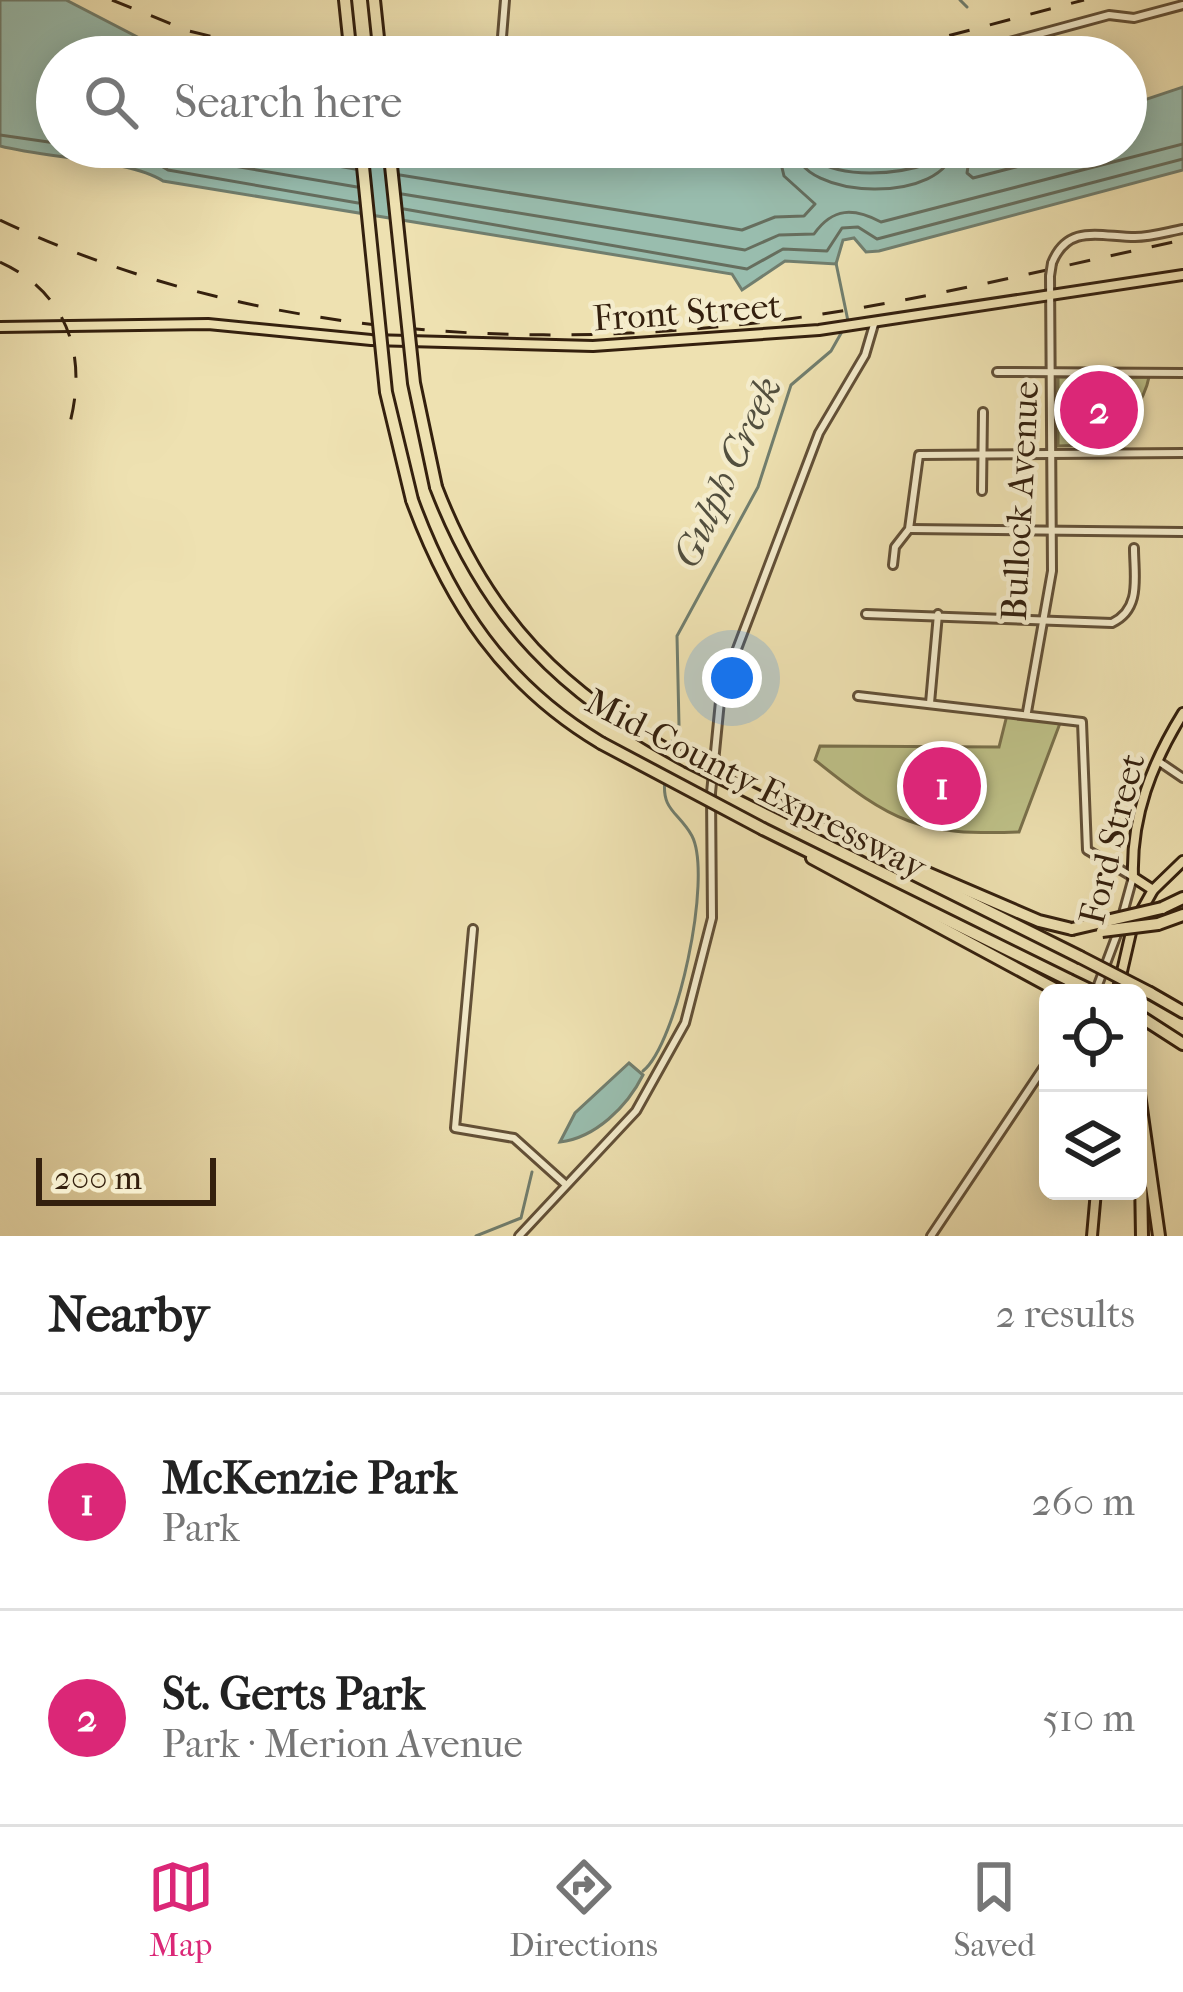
<!DOCTYPE html>
<meta charset="utf-8">
<style>
body{margin:0;font-family:"IM FELL French Canon",serif;background:#f2f2f2;color:#222}
.controls{position:absolute;right:36px;bottom:36px;display:grid;overflow:hidden;border-radius:18px;box-shadow:0 6px 30px #0003}
.controls button{width:108px;height:108px;display:grid;place-items:center;padding:0;border:0;border-bottom:3px solid #e0e0e0;background:#fff;color:#222;font:60px sans-serif}
.scale{position:absolute;left:36px;bottom:30px;width:180px;box-sizing:border-box;padding-left:12px;border:6px solid #34200e;border-top:0;font-size:33px;line-height:42px;white-space:nowrap;color:#34200e;-webkit-text-stroke:9px #f4eccc;paint-order:stroke}
.you{position:absolute;left:732px;top:678px;width:42px;height:42px;margin:-30px;border:9px solid #fff;border-radius:50%;background:#1a73e8;box-shadow:0 0 0 18px #1a73e833}
.badge{display:grid;place-items:center;width:78px;height:78px;border-radius:50%;background:#db2777;color:#fff;font-size:39px;font-weight:700}
.pin{position:absolute;translate:-50% -50%;border:6px solid #fff;box-shadow:0 3px 12px #0006}
.list{margin:0;padding:0;list-style:none}
h2{display:flex;justify-content:space-between;align-items:center;height:156px;margin:0;padding:0 48px;font-size:51px}
h2 small{font-size:39px;font-weight:400;color:#767676}
.list li{display:grid;grid-template-columns:78px 1fr auto;gap:36px;align-items:center;box-sizing:border-box;height:216px;padding:0 48px;border-top:3px solid #e0e0e0}
.list b{display:block;font-size:45px;white-space:nowrap}
.list p{margin:0;font-size:39px;white-space:nowrap;color:#767676}
.list em{font-size:39px;font-style:normal;color:#767676}
.icon{flex:none;width:66px;height:66px;fill:none;stroke:currentColor;stroke-width:2;stroke-linecap:round;stroke-linejoin:round}
.map{position:relative;flex:none;width:1183px;height:1236px;overflow:hidden}
.search{position:absolute;background:#fff;box-shadow:0 6px 30px #0003;left:36px;right:36px;top:36px;height:132px;display:flex;align-items:center;gap:30px;box-sizing:border-box;padding:0 42px;border-radius:66px;color:#767676;font-size:45px}
.sheet{height:588px;background:#fff}
nav{display:flex;justify-content:space-around;align-items:center;box-sizing:border-box;height:168px;border-top:3px solid #e0e0e0;background:#fff;font-size:33px;color:#767676}
nav a{display:grid;justify-items:center;gap:6px}
nav .on{color:#db2777}
.map>svg:first-child{display:block}
.green{fill:#bec188;stroke:#79704b;stroke-width:3}
.water{fill:#99bdae;stroke:#717e6e;stroke-width:3}
.lines{fill:none;stroke-linecap:round;stroke-linejoin:round}
.shore{stroke:#666e5e;stroke-width:3}
.stream{stroke:#717e6e;stroke-width:3}
.minor-casing{stroke:#625037;stroke-width:12}
.major-casing{stroke:#34200e;stroke-width:14}
.highway-casing{stroke:#34200e;stroke-width:16}
.minor{stroke:#f4eccc;stroke-width:6}
.major{stroke:#eee1b1;stroke-width:8}
.highway{stroke:#eee1b1;stroke-width:10}
.rail{stroke:#34200e;stroke-width:3;stroke-dasharray:21 21;stroke-linecap:butt}
.minor-bridge-casing{stroke:#625037;stroke-width:12;stroke-linecap:butt}
.highway-bridge-casing{stroke:#34200e;stroke-width:16;stroke-linecap:butt}
.minor-bridge{stroke:#f4eccc;stroke-width:6}
.highway-bridge{stroke:#eee1b1;stroke-width:10}
.labels{text-anchor:middle;dominant-baseline:central;stroke-width:9;stroke-linejoin:round;paint-order:stroke}
.street-label{font-size:36px;fill:#34200e;stroke:#f4eccc}
.water-label{font-size:39px;font-style:italic;fill:#524f3e;stroke:#f4eccc}
</style>
<div class="map">
<svg width="1183" height="1236" viewBox="0 0 1183 1236">
<rect width="100%" height="100%" fill="#eee1b1"/>
<filter id="stains"><feTurbulence type="fractalNoise" baseFrequency=".00167" numOctaves="4"/><feColorMatrix values="0 0 0 0 .2 0 0 0 0 .09 0 0 0 0 .02 0 0 0 .5 -.17"/></filter>
<radialGradient id="worn" r=".72"><stop offset=".6" stop-color="#630" stop-opacity="0"/><stop offset="1" stop-color="#630" stop-opacity=".3"/></radialGradient>
<g class="green">
<path d="M1058,377H1149C1144,405 1122,420 1122,444L1058,446Z"/>
<path d="M1007,715L1062,718L1019,832C919,836 892,822 815,760L820,746L999,747Z"/>
</g>
<g class="water">
<path d="M0,0H66L176,57H57V147H807L882,161L942,147H1126V106L1183,87V170L879,251L866,252L854,238L843,240L836,264L785,261L742,290L732,274L163,181C132,160 44,158 0,146Z"/>
<path d="M629,1063L643,1075C627,1107 595,1138 560,1142L575,1113Z"/>
</g>
<g class="lines">
<g class="shore">
<path d="M0,135L145,156L168,170L358,203"/>
<path d="M161,147L175,156L357,187"/>
<path d="M230,147L355,169"/>
<path d="M795,147C798,202 950,204 953,147"/>
<path d="M810,147L813,159C843,179 897,175 930,163L938,147"/>
<path d="M971,147L967,173L973,178L1093,147"/>
<path d="M400,175L742,230L775,217L804,216L815,204L784,176L777,147"/>
<path d="M402,194L745,250L779,235L814,234C833,207 854,208 881,222L1183,144"/>
<path d="M404,209L747,269L783,249L827,251L842,228L858,227L877,239L1183,159"/>
</g>
<g class="stream">
<path d="M960,0L967,7"/>
<path d="M670,746L679,725L677,636L758,487L791,385L831,351L848,321L836,263"/>
<path d="M643,1071C677,1044 713,877 692,836C679,812 661,811 665,779"/>
<path d="M476,1236L521,1218L532,1172"/>
</g>
<defs>
<g id="minor">
<path d="M502,37L505,0"/>
<path d="M976,51L1109,15L1134,18L1183,5"/>
<path d="M1052,263C1068,223 1101,237 1135,237C1151,237 1167,232 1183,229"/>
<path d="M997,372L1183,373"/>
<path d="M982,491L983,412"/>
<path d="M911,529L1183,532"/>
<path d="M893,565L895,547L909,529L919,455L1183,453"/>
<path d="M866,614L1112,623C1142,609 1134,576 1134,548"/>
<path d="M858,696L1082,722L1087,850L1133,877L1122,917"/>
<path d="M930,703L938,614"/>
<path d="M1027,712L1052,571L1050,276"/>
<path d="M1158,761L1183,778"/>
<path d="M473,929L455,1128L514,1138L564,1183"/>
<path d="M1095,993L1119,929"/>
<path d="M519,1236L636,1111L685,1023L712,918L711,793L721,691L819,433L865,355L875,321"/>
<path d="M931,1236L1048,1061"/>
</g>
<g id="major">
<path d="M0,327L208,324L371,340L593,346L819,330L1183,275"/>
<path d="M1153,890L1133,877C1131,816 1152,763 1183,713"/>
<path d="M1139,915L1153,890L1183,861"/>
<path d="M1117,993L1132,928"/>
<path d="M1092,1236L1096,1191"/>
</g>
<g id="highway">
<path d="M345,0L351,57"/>
<path d="M374,0L380,57"/>
<path d="M436,487C487,620 563,695 687,761"/>
<path d="M412,500C450,604 504,685 601,743"/>
<path d="M771,803L1080,957"/>
<path d="M763,829L1069,980"/>
<path d="M812,858L1062,993"/>
<path d="M911,866L1039,921L1072,929"/>
<path d="M1162,908L1183,898"/>
<path d="M1158,924L1183,915"/>
<path d="M1150,993L1183,1012"/>
<path d="M1138,1015L1183,1044"/>
<path d="M1138,1087L1159,1236"/>
<path d="M1141,1176L1142,1236"/>
</g>
</defs>
<use href="#minor" class="minor-casing"/>
<use href="#major" class="major-casing"/>
<use href="#highway" class="highway-casing"/>
<use href="#minor" class="minor"/>
<use href="#major" class="major"/>
<use href="#highway" class="highway"/>
<g class="rail">
<path d="M112,0L189,31L297,57"/>
<path d="M868,57L1084,0"/>
<path d="M0,220C229,329 488,351 737,325C887,310 1036,271 1183,240"/>
<path d="M0,262C72,295 89,363 67,433"/>
</g>
<defs>
<path id="minor-bridge" d="M1050,276L1052,263"/>
<g id="highway-bridge">
<path d="M361,147L386,392L412,500"/>
<path d="M389,147L414,383L436,487"/>
<path d="M601,743L763,829"/>
<path d="M687,761L771,803"/>
<path d="M1072,929L1162,908"/>
<path d="M1102,931L1158,924"/>
<path d="M1080,957L1150,993"/>
<path d="M1069,980L1096,993"/>
</g>
</defs>
<use href="#minor-bridge" class="minor-bridge-casing"/>
<use href="#highway-bridge" class="highway-bridge-casing"/>
<use href="#minor-bridge" class="minor-bridge"/>
<use href="#highway-bridge" class="highway-bridge"/>
</g>
<g class="labels">
<g class="street-label">
<text transform="translate(687 312) rotate(-4)">Front Street</text>
<text transform="translate(1020 501) rotate(-87)">Bullock Avenue</text>
<text transform="translate(756 784) rotate(27)">Mid-County Expressway</text>
<text transform="translate(1112 839) rotate(-76)">Ford Street</text>
</g>
<g class="water-label">
<text transform="translate(727 472) rotate(-65)">Gulph Creek</text>
</g>
</g>
<rect width="100%" height="100%" filter="url(#stains)"/>
<rect width="100%" height="100%" fill="url(#worn)"/>
</svg>
<div class="controls">
<button><svg class="icon" aria-label="locate" viewBox="0 0 24 24"><circle cx="12" cy="12" r="6"/><path d="M12 2v4M12 18v4M2 12h4M18 12h4"/></svg></button>
<button><svg class="icon" aria-label="layers" viewBox="0 0 24 24"><path d="M12 4l9 5-9 5-9-5zM3 14l9 5 9-5"/></svg></button>
</div>
<div class="scale">200 m</div>
<div class="you"></div>
<div class="pin badge" style="left:942px;top:786px">1</div>
<div class="pin badge" style="left:1099px;top:410px">2</div>
<div class="search"><svg class="icon" aria-label="search" viewBox="0 0 24 24"><circle cx="10" cy="10" r="6"/><path d="M15 15l6 6"/></svg>Search here</div>
</div>
<section class="sheet">
<h2>Nearby<small>2 results</small></h2>
<ul class="list">
<li><span class="badge">1</span><div><b>McKenzie Park</b><p>Park</p></div><em>260 m</em></li>
<li><span class="badge">2</span><div><b>St. Gerts Park</b><p>Park · Merion Avenue</p></div><em>510 m</em></li>
</ul>
</section>
<nav>
<a class="on"><svg class="icon" aria-label="map" viewBox="0 0 24 24"><path d="M3 6l6-2 6 2 6-2v14l-6 2-6-2-6 2zM9 4v14M15 6v14"/></svg>Map</a>
<a><svg class="icon" aria-label="directions" viewBox="0 0 24 24"><path d="M12 3l9 9-9 9-9-9zM9 14v-3h6M13 9l2 2-2 2"/></svg>Directions</a>
<a><svg class="icon" aria-label="saved" viewBox="0 0 24 24"><path d="M7 4h10v16l-5-4-5 4z"/></svg>Saved</a>
</nav>
